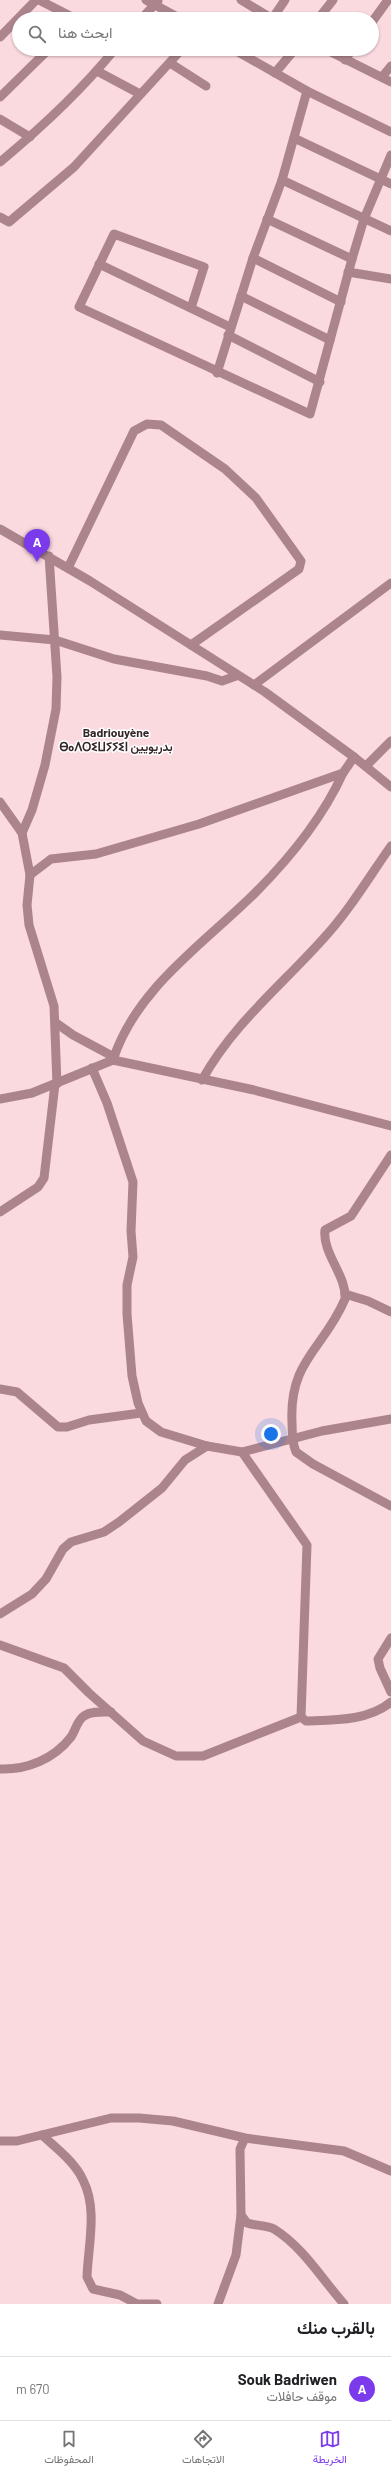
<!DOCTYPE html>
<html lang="ar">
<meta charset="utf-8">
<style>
body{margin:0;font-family:Barlow,Vazirmatn,"Noto Sans Tifinagh",sans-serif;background:#f2f2f2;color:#202124;direction:rtl}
.you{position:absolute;left:271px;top:1434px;width:14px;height:14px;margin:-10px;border:3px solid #fff;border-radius:50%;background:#1a73e8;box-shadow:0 0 0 6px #1a73e833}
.badge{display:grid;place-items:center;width:26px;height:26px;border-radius:50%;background:#7c3aed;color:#fff;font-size:13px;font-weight:700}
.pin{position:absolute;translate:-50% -33px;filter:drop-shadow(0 1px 2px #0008)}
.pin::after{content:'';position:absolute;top:21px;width:14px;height:12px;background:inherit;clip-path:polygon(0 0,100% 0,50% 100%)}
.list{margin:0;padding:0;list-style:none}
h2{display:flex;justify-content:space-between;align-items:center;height:52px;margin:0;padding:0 16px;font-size:17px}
h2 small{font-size:13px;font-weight:400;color:#757577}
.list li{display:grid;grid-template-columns:26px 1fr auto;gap:12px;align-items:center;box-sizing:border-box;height:64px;padding:0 16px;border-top:1px solid #e0e0e0}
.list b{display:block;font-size:15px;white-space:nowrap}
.list p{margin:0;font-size:13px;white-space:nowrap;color:#757577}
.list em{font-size:13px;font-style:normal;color:#757577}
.icon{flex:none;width:22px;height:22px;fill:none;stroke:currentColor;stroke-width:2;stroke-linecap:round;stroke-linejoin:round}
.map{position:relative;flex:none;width:391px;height:2304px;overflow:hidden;direction:ltr}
.search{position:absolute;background:#fff;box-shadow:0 1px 3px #0004;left:12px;right:12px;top:12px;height:44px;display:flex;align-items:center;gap:10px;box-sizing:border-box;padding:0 14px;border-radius:22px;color:#757577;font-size:15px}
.sheet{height:116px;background:#fff}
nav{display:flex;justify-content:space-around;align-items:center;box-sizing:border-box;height:56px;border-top:1px solid #e0e0e0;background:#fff;font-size:11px;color:#757577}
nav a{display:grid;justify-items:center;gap:2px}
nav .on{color:#7c3aed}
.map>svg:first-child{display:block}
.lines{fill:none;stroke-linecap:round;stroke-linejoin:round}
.minor{stroke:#ac848c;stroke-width:9}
.labels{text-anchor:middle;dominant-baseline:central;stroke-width:3;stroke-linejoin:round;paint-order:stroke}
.quarter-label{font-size:12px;font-weight:bold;fill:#342528;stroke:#fff}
</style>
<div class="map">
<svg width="391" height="2304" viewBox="0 0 391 2304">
<rect width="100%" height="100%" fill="#fad9df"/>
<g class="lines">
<g class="minor">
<path d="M39,0L76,19"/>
<path d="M146,0L181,19"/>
<path d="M241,0L273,19"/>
<path d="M141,19L158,1"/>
<path d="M272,19L285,0"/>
<path d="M318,19L333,0"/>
<path d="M372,22L388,0"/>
<path d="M0,37L36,0"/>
<path d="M233,49L307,91L391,132"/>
<path d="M325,49L391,82"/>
<path d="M345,60L352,49"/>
<path d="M170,63L206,86"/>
<path d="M97,71L140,94"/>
<path d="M275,73L295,49"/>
<path d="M382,77L391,66"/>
<path d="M0,97L49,49"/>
<path d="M0,119L30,137"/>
<path d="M294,138L391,184"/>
<path d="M0,162C41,128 81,91 115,49"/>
<path d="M282,180L391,231"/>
<path d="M0,217L9,222L74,167L182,49"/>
<path d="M267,219L352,259"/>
<path d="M253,258L341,302"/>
<path d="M99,264L230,327"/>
<path d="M348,272L391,279"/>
<path d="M241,296L330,340"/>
<path d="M191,308L204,267L114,234L79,307L310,414L352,259L364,219L391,155"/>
<path d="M228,335L320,382"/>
<path d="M217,373L253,258L282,180L307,91"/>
<path d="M0,529L90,581L265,692L354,757L391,787"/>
<path d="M49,556L57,677L56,709L45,765L32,810L22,833L30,875L27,905L29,925L54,1006L57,1084"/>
<path d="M68,568L134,431L147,424L161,425L225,469L256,498L301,561L299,569L191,645"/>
<path d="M0,635L55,640L114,659L207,676L222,681L236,676"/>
<path d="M254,685L391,583"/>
<path d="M366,766L391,741"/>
<path d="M343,773L354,757"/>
<path d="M0,802L22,833"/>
<path d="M30,875L51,859L96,854L199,824L343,773C323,817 290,858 255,893C205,943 136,988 113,1060"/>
<path d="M56,1023L73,1035L114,1057"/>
<path d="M92,1068L107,1103L133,1182L131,1231L133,1257L127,1285V1314L132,1376L138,1403L146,1421L161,1432L207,1446L242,1452L322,1431L391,1419"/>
<path d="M202,1080C234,1023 280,987 323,939C349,911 369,877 391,846"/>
<path d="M0,1099L32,1093L113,1060L254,1090L391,1126"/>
<path d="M391,1155L351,1216L325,1230C322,1253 347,1276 345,1299C324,1349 289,1360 292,1422C292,1432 292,1443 296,1452L313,1464L391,1506"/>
<path d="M0,1212L38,1187L44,1178L55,1084"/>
<path d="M345,1294L368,1301L391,1312"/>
<path d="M0,1389L17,1392L58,1427H67L89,1420L141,1413"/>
<path d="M242,1452L307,1545L301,1717L306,1721C333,1720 369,1721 391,1702"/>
<path d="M0,1614L32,1594L46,1579L63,1549L71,1542L104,1532L119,1522L162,1488L185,1460L207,1446"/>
<path d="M391,1638L378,1659L380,1668L391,1692"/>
<path d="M0,1645L64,1668L89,1693L143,1741L176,1756H203L301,1717"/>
<path d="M0,1769C27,1770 54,1759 71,1737C75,1731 78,1719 84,1716C91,1711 102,1712 111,1712"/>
<path d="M42,2135C56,2148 75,2162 83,2180C98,2209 88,2246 87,2277L93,2289L120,2295L137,2304H157"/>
<path d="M245,2138L240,2149L241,2215L247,2223C256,2226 266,2225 274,2229C303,2247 322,2279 344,2304"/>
<path d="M0,2141H17L111,2118H139L173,2121L245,2138L344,2151L391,2171"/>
<path d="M218,2304L236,2255L241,2215"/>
</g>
</g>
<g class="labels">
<g class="quarter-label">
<text x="116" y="732">Badriouyène<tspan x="116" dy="14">ⴱⴰⴷⵔⵉⵡⵢⵢⵉⵏ بدريويين</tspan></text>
</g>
</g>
</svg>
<div class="you"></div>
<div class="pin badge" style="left:37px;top:562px">A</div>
<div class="search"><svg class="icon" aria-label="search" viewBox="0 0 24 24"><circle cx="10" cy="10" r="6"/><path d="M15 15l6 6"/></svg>ابحث هنا</div>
</div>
<section class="sheet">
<h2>بالقرب منك<small></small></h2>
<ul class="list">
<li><span class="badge">A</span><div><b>Souk Badriwen</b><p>موقف حافلات</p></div><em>670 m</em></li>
</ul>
</section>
<nav>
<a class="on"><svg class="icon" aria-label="map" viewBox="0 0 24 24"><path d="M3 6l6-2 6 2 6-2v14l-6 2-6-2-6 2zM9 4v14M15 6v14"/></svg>الخريطة</a>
<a><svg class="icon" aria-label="directions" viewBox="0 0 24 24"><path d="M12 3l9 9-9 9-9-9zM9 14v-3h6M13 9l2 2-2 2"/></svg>الاتجاهات</a>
<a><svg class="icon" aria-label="saved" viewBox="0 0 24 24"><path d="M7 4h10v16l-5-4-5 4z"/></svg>المحفوظات</a>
</nav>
